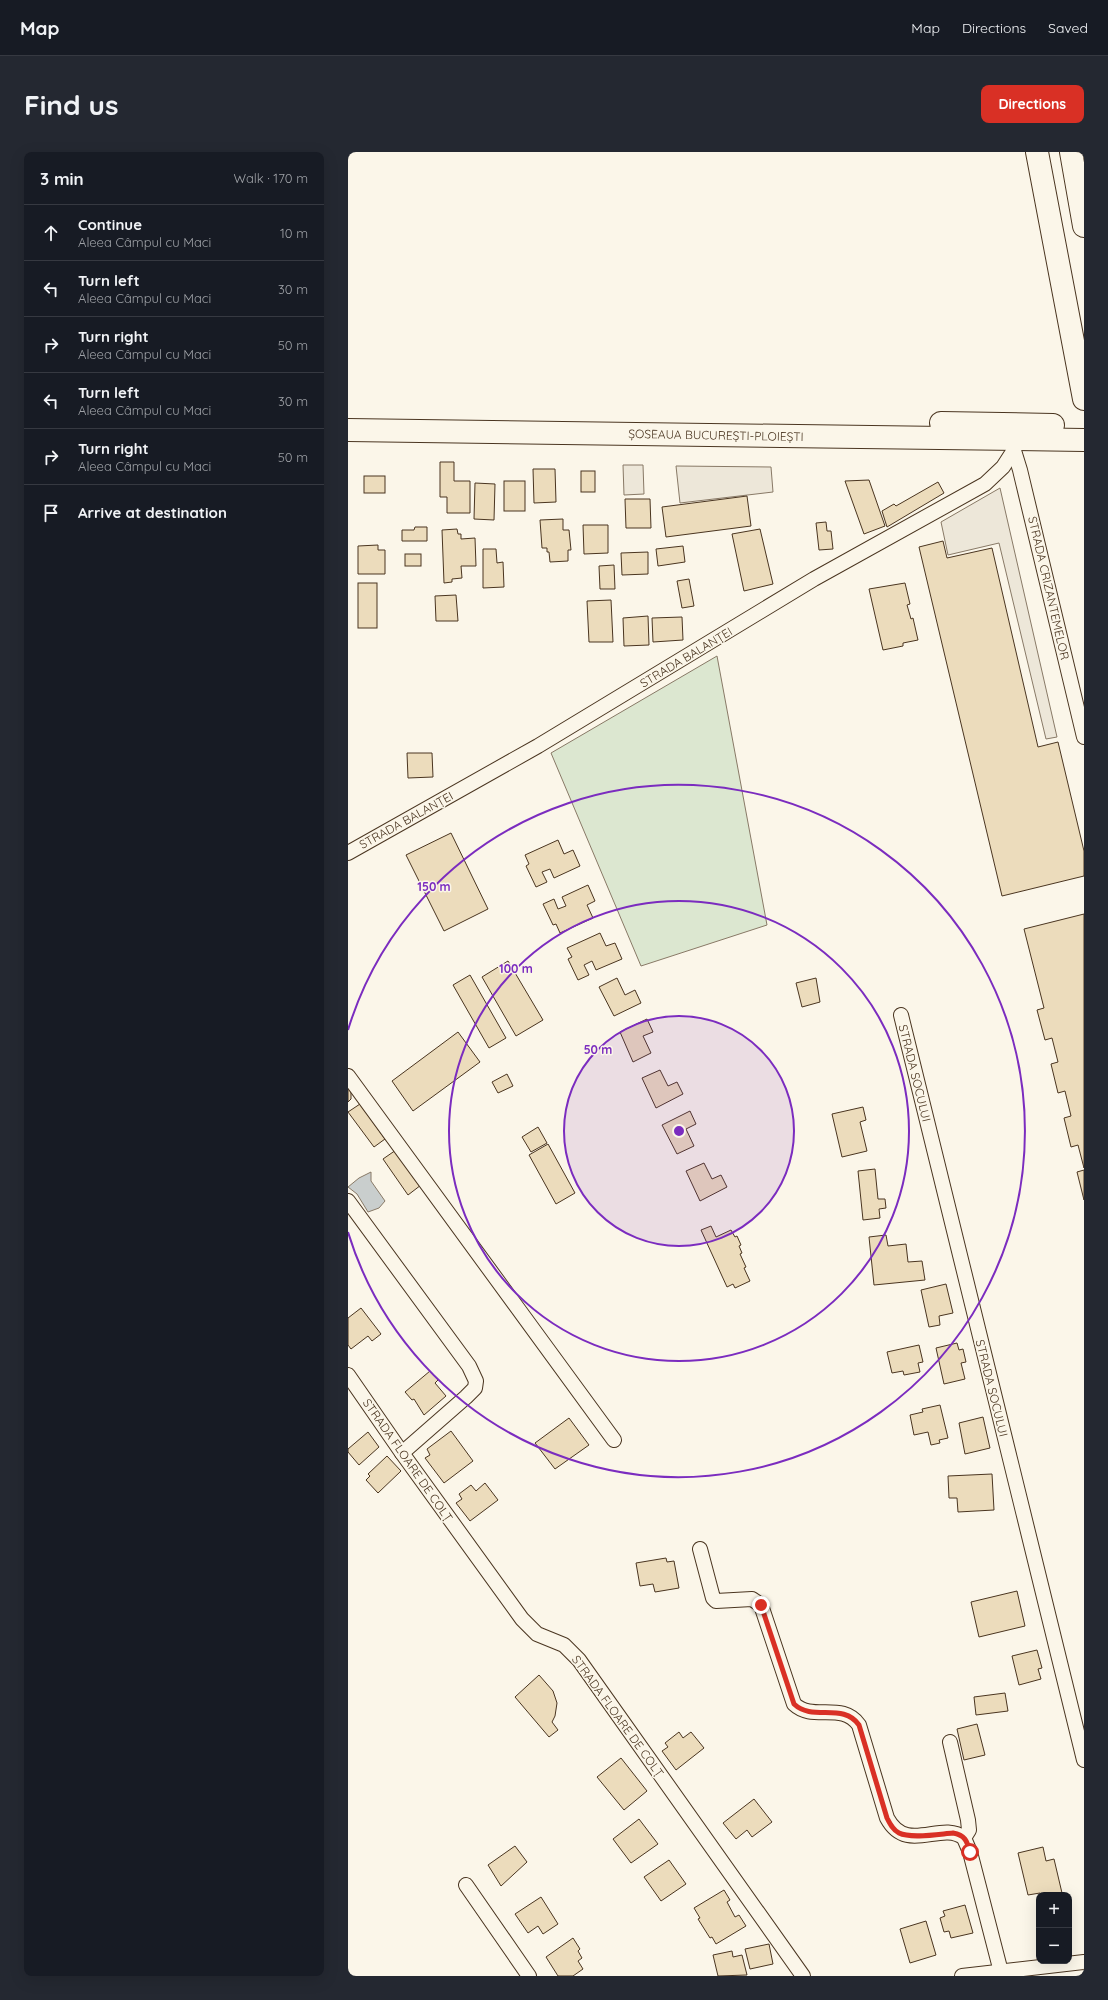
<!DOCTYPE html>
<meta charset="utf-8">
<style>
body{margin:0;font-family:Quicksand,sans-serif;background:#242831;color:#f1f3f6}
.controls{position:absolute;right:12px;bottom:12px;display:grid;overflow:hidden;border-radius:8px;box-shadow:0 4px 16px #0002}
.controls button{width:36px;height:36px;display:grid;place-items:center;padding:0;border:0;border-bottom:1px solid #363941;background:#171b24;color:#f1f3f6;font:20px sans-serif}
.stop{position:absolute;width:12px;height:12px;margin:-9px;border:3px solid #d93025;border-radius:50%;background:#fff}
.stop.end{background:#d93025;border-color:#fff;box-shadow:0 1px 4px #0008}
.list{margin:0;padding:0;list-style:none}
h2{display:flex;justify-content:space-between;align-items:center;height:52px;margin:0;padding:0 16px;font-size:17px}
h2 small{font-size:13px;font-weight:400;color:#9ea1a6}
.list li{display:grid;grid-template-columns:26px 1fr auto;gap:12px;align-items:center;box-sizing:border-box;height:56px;padding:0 16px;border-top:1px solid #363941}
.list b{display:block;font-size:15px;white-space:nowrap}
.list p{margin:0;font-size:13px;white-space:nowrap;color:#9ea1a6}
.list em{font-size:13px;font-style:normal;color:#9ea1a6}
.icon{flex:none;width:22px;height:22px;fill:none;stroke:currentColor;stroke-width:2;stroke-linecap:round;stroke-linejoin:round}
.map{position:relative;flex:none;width:736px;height:1824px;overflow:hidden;border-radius:8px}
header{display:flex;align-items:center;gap:24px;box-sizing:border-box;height:56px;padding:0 20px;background:#171b24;border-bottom:1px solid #363941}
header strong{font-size:19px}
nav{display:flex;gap:22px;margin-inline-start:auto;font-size:14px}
.intro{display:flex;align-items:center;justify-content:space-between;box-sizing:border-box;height:96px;padding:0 24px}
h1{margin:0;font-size:28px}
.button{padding:10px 18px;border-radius:8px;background:#d93025;color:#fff;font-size:14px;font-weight:700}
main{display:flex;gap:24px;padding:0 24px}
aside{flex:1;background:#171b24;border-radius:8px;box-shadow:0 4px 16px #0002}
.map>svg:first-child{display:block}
.green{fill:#dce7d0;stroke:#887966}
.parking{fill:#ede7d9;stroke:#887966}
.water{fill:#c9cecd;stroke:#887966}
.building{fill:#ecdcbc;stroke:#4a3520}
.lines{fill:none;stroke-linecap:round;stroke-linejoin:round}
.minor-casing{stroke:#4a3520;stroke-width:16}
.trunk-casing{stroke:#4a3520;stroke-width:24}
.motorway-casing{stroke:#4a3520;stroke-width:24}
.minor{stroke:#fbf6e9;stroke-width:14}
.trunk{stroke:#fbf6e9;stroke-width:22}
.motorway{stroke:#fbf6e9;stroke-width:22}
.route{stroke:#d93025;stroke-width:5}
.ring{fill:none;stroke:#7b2cbf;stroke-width:2}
.labels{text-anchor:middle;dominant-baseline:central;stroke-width:3;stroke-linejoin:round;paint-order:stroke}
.street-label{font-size:12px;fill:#4a3520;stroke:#fbf6e9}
.centre{fill:#7b2cbf;stroke:#fbf6e9;stroke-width:2}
.ring-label{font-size:12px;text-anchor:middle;font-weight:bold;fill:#7b2cbf;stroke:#fbf6e9;stroke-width:3;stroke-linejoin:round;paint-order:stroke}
</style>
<header>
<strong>Map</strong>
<nav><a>Map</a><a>Directions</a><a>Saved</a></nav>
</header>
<div class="intro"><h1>Find us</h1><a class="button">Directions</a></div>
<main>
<aside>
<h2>3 min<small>Walk · 170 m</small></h2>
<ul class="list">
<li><svg class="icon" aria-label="ahead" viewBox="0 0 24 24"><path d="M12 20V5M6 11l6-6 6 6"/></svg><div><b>Continue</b><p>Aleea Câmpul cu Maci</p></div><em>10 m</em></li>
<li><svg class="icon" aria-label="left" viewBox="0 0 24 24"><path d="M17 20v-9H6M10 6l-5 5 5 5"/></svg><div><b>Turn left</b><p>Aleea Câmpul cu Maci</p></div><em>30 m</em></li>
<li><svg class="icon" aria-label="right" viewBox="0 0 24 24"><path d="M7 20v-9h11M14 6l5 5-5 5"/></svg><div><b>Turn right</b><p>Aleea Câmpul cu Maci</p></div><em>50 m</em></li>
<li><svg class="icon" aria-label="left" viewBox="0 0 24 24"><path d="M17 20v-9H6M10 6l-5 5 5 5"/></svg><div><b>Turn left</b><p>Aleea Câmpul cu Maci</p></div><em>30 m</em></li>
<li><svg class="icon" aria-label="right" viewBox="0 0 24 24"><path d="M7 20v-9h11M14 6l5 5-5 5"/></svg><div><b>Turn right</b><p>Aleea Câmpul cu Maci</p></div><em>50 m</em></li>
<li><svg class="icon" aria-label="arrive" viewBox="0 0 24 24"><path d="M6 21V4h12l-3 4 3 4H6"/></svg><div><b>Arrive at destination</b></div></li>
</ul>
</aside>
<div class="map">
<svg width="736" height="1824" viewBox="0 0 736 1824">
<rect width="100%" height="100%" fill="#fbf6e9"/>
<path class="green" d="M369,504L419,773L293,814L203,601Z"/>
<g class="parking">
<path d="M275,313H295L296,342L276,343Z"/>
<path d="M328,314L423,315L425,340L332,351Z"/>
<path d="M652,336L709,585L698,587L651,391L600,403L593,370Z"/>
</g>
<path class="water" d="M23,1020V1029L37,1049L31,1056L20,1060L9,1042L0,1035L11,1026Z"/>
<g class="building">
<path d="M92,310H106V329H122V361H99V345H92Z"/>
<path d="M185,317H207L208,350L186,351Z"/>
<rect x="233" y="319" width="14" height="21"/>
<rect x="16" y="324" width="21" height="17"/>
<path d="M521,328L537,374L516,382L497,329Z"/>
<rect x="156" y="329" width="21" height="30"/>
<path d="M590,330L596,341L539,375L534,359L546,352L548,354Z"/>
<path d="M127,331L147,332L146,368L126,367Z"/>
<path d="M399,344L403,374L318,385L314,355Z"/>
<path d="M277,347H302L303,376H278Z"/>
<path d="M215,367V378H221L223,398H220V409L202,410L201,400H199V396H194L192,368Z"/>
<path d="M478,370L479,379H483L485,397L471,398L468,371Z"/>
<path d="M235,373H260V401L236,402Z"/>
<path d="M67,375H79V389H54V378H66Z"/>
<path d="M109,377L110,382H113V387L127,386L128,414H113L114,426L104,427V430L96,431L94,378Z"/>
<path d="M412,377L425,432L396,439L384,382Z"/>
<path d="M595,389L599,406L644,396L690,595L710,590L736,699V724L654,744L571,395Z"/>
<path d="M30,393V398H37V422H10V394Z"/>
<path d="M335,394L337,410L310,414L308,397Z"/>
<path d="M135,397H148L149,411L155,410L156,435L135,436Z"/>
<path d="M300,400V422L274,423L273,401Z"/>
<rect x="57" y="402" width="16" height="12"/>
<path d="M266,413L267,437H252L251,414Z"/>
<path d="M341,427L346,454L334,456L329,429Z"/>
<rect x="10" y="431" width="19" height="45"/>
<path d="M557,431L562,452L559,453L563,467L565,466L570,488L555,491V494L535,498L521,437Z"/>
<path d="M108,443L110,469H88L87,444Z"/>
<path d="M263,448L265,490H241L239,449Z"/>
<path d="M300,464L301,493L276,494L275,466Z"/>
<path d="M334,465L335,488L305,490L304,466Z"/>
<path d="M59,601H84L85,625L60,626Z"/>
<path d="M103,681L140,757L96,779L58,703Z"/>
<path d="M210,688L216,702L225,698L232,714L206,726L202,717L194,720L199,730L188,735L178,714L181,712L177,703Z"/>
<path d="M240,733L247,749L239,753L245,766L212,781L208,772L205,773L195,752L206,747L210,757L218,754L214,745Z"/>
<path d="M736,762V1016L730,993L723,995L716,966L723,964L717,939L710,941L703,912L710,910L704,886L697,888L689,858L696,856L676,777Z"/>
<path d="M252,781L258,794L267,791L274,807L248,818L244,809L236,813L241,823L230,828L220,807L224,805L219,796Z"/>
<path d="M160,809L195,868L168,884L134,825Z"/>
<path d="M122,823L158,886L141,896L105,833Z"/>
<path d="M269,826L277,843L287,838L293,851L266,864L251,835Z"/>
<path d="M468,826L472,850L454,855L448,831Z"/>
<path d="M299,867L305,880L295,884L303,901L285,910L272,880Z"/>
<path d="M110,880L132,910L65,959L44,929Z"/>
<path d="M312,918L320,934L329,930L335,942L308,956L294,926Z"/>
<path d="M159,922L165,934L150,941L144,930Z"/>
<path d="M0,936L3,940V947L0,950Z"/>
<path d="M12,952L37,987L26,995L0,960Z"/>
<path d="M515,955L518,968L512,970L519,999L494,1005L484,962Z"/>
<path d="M342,959L348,972L338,977L346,994L329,1002L314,973Z"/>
<path d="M190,975L199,991L183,1000L174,985Z"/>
<path d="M200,992L227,1041L208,1052L181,1003Z"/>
<path d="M48,998L73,1033L60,1043L35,1007Z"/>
<path d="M356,1011L364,1027L373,1023L379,1035L352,1049L338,1019Z"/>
<path d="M527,1017L530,1047H537L538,1056L531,1057L532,1066L515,1068L510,1019Z"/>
<path d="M736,1018V1048L729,1020Z"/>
<path d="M363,1074L368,1085L383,1078L387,1085L389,1084L393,1093L391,1094L394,1101L392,1102L398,1115L396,1116L402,1129L387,1136L385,1132L379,1135L353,1078Z"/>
<path d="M538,1083L540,1094L558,1092L560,1110L574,1109L577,1128L526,1133L521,1085Z"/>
<path d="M598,1132L605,1161L591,1164L592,1173L581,1175L573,1138Z"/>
<path d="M13,1156L33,1182L24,1189L20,1184L3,1197L0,1193V1166Z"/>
<path d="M609,1191L611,1198L615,1197L618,1210L613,1211L617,1227L596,1232L588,1196Z"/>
<path d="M571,1193L575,1210L570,1211L572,1220L556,1223L555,1219L544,1221L539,1200Z"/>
<path d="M82,1219L90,1228L87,1231L98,1244L76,1263L66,1247L64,1248L57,1240Z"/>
<path d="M592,1253L600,1286L591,1288L592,1291L583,1293L580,1280L566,1283L562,1263L575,1260L574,1257Z"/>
<path d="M635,1265L642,1296L617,1302L611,1271Z"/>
<path d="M221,1266L241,1293L207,1317L187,1291Z"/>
<path d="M103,1279L125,1309L96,1331L77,1306L82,1303L79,1297Z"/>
<path d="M20,1280L31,1295L11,1313L0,1300V1297Z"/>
<path d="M39,1304L53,1319L30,1341L18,1328L22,1324L20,1322Z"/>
<path d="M644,1322L646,1358L610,1360L609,1346H601L600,1324Z"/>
<path d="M137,1331L150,1348L122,1369L108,1351L114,1347L111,1342L123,1333L128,1339Z"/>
<path d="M318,1406L319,1410L326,1409L331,1436L307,1440L305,1432L292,1434L288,1411Z"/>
<path d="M669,1439L677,1474L631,1485L623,1450Z"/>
<path d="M689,1498L694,1516L690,1517L693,1527L671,1533L664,1504Z"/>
<path d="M191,1523L205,1539L209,1551L207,1564L204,1570L210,1578L201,1585L167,1545Z"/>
<path d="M657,1541L660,1559L628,1563L626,1545Z"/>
<path d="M629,1572L637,1603L616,1608L609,1577Z"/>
<path d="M331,1580L335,1586L343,1580L356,1596L328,1618L314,1599L320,1595L317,1591Z"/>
<path d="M273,1606L299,1639L276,1658L249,1625Z"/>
<path d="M406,1647L424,1670L404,1685L399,1678L388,1687L375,1671Z"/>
<path d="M291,1667L310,1692L283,1711L265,1687Z"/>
<path d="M167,1694L179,1710L153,1734L140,1713Z"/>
<path d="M695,1695L698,1709L706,1707L714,1741L693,1743L692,1741L680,1743L670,1701Z"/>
<path d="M321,1708L338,1732L313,1749L296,1725Z"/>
<path d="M376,1738L382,1748L379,1750L387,1765L391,1763L398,1774L368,1792L364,1785L362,1786L350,1767L352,1766L346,1756Z"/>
<path d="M193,1745L210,1772L195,1782L190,1774L180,1781L167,1762Z"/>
<path d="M617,1753L625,1781L603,1786L601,1779L596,1780L592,1766L597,1764L595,1759Z"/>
<path d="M578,1769L588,1803L562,1811L552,1777Z"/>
<path d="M225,1786L232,1797L230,1799L234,1806L230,1809L235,1817L225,1824H210L198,1805Z"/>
<path d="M421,1792L425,1812L402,1817L397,1797Z"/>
<path d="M384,1799L385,1805L394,1803L399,1823L370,1824L365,1803Z"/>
</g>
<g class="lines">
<defs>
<g id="minor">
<path d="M664,292L672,318L736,585"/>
<path d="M0,701L190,594L466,427L637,332L655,315L666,298"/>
<path d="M553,863L736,1608"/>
<path d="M0,924L266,1288"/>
<path d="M0,1049L121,1214L128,1229L127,1236L118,1245L54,1301"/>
<path d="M0,1223L54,1301L174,1467L189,1482L216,1493L231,1508L455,1824"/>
<path d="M352,1397L365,1446L368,1449L404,1447L413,1453L446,1552C465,1570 494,1549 511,1573L539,1666C559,1703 593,1668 616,1686L622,1700L653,1820"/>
<path d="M602,1590L620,1668L621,1678L616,1686"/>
<path d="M118,1733L181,1824"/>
<path d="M614,1824L736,1810"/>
</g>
<g id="trunk">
<path d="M593,271L705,273"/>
<path d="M0,278L736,288"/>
</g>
<g id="motorway">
<path d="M689,0L736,247"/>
<path d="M723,0L736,74"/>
</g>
</defs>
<use href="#minor" class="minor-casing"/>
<use href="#trunk" class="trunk-casing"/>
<use href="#motorway" class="motorway-casing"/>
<use href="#minor" class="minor"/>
<use href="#trunk" class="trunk"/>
<use href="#motorway" class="motorway"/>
</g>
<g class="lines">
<path class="route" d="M413,1453L446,1552C465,1570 495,1550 511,1573L539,1666C542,1672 545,1678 551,1681C563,1687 592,1682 605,1681C617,1683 619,1689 622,1700"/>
</g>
<circle cx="331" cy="979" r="115" fill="#7b2cbf" fill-opacity=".12"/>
<g class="ring">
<circle cx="331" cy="979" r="115"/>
<circle cx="331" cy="979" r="230"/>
<path d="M0 878A346 346 0 1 1 0 1080"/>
</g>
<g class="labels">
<g class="street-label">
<text transform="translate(368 283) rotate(1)">ȘOSEAUA BUCUREȘTI-PLOIEȘTI</text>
<text transform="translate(701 436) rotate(77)">STRADA CRIZANTEMELOR</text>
<text transform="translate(338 505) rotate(-31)">STRADA BALANȚEI</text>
<text transform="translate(58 668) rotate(-29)">STRADA BALANȚEI</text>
<text transform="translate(567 921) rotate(76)">STRADA SOCULUI</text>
<text transform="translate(644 1236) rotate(76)">STRADA SOCULUI</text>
<text transform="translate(60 1308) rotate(55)">STRADA FLOARE DE COLȚ</text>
<text transform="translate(270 1564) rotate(54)">STRADA FLOARE DE COLȚ</text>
</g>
</g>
<circle cx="331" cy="979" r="6" class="centre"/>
<g class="ring-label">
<text x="86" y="739">150 m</text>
<text x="168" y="821">100 m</text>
<text x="250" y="902">50 m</text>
</g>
</svg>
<div class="controls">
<button>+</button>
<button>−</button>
</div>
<div class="stop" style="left:622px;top:1700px"></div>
<div class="stop end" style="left:413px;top:1453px"></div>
</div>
</main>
